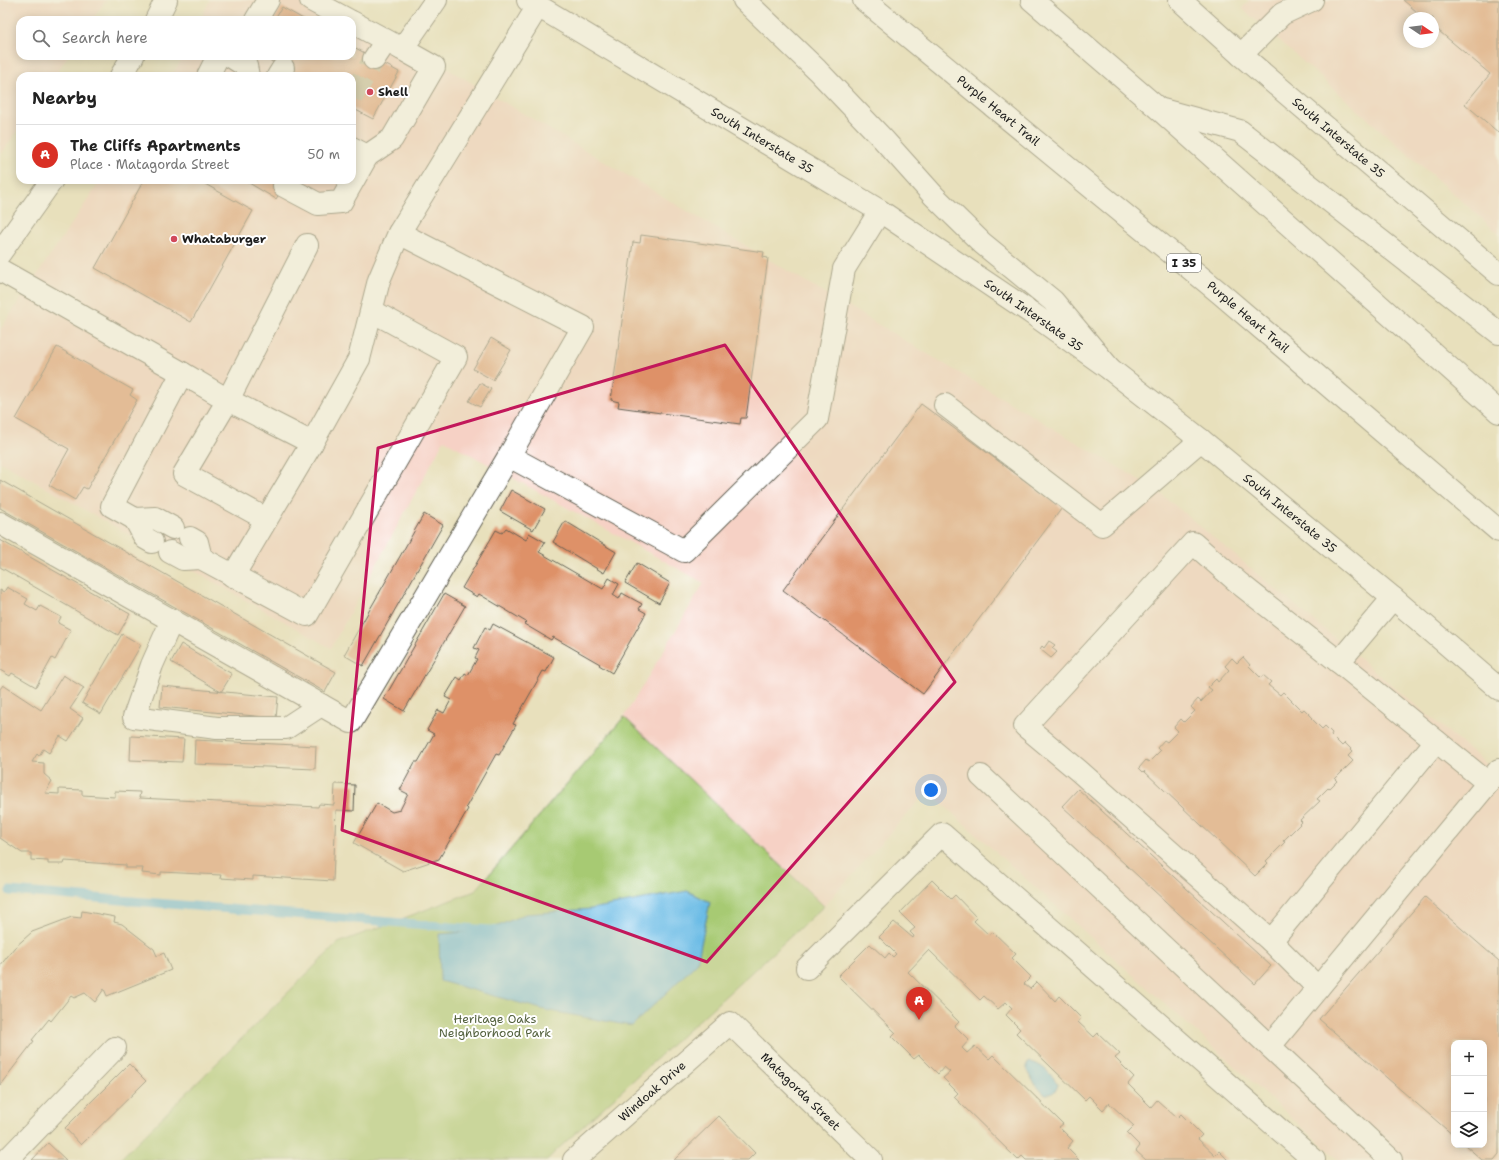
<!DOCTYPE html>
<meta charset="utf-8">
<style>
body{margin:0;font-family:"Shantell Sans",sans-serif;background:#f6f6f6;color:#222}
.controls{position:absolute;right:12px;bottom:12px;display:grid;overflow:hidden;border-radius:8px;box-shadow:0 2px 10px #0003}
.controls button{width:36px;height:36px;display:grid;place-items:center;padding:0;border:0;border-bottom:1px solid #e0e0e0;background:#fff;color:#222;font:20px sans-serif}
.compass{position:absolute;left:1403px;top:12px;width:36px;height:36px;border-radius:50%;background:#fff;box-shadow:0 2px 10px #0003;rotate:103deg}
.you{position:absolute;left:931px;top:790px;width:14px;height:14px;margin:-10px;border:3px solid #fff;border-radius:50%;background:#1a73e8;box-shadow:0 0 0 6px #1a73e833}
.badge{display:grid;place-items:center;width:26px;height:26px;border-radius:50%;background:#d93025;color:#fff;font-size:13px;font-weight:700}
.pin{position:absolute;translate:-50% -33px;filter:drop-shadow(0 1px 2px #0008)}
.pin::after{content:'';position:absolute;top:21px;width:14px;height:12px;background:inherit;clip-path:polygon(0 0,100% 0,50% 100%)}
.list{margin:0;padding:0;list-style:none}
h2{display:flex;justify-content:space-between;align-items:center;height:52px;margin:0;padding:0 16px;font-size:17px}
h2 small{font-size:13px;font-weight:400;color:#767676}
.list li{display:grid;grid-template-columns:26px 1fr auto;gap:12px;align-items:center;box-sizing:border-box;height:60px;padding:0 16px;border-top:1px solid #e0e0e0}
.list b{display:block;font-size:15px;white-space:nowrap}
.list p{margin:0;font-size:13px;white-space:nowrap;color:#767676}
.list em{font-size:13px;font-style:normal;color:#767676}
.icon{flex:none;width:22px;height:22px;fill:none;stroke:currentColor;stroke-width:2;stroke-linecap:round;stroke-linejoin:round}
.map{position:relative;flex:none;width:1499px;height:1160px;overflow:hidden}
.search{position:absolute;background:#fff;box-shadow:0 2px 10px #0003;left:16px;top:16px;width:340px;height:44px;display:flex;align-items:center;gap:10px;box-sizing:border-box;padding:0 14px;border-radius:12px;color:#767676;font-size:15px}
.panel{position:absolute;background:#fff;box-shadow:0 2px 10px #0003;left:16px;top:72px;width:340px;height:112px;border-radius:12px}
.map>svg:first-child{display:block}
.built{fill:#f6d1c5;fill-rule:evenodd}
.green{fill:#a7ca73;stroke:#627348}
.water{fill:#6abbe5;stroke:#436c80}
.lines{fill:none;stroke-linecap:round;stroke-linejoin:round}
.stream{stroke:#6abbe5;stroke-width:9}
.building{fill:#de9167}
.minor-tunnel{stroke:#bfb99c;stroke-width:22;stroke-dasharray:22 11;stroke-linecap:butt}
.minor-casing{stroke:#636154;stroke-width:24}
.major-casing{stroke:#636154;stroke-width:24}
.highway-casing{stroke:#636154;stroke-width:24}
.minor{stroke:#fff;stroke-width:22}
.major{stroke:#fff;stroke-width:22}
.highway{stroke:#fff;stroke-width:22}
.marked{fill:none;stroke:#c2185b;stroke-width:3;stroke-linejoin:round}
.poi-dot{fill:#d1495b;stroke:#fff;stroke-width:1.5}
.labels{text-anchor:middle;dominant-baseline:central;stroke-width:4;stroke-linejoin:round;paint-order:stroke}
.shield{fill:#fff;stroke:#606060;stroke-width:1}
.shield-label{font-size:11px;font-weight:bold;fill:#1c1c1c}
.poi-label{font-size:12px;font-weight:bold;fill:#1c1c1c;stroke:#fff;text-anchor:start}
.street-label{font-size:12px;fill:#1c1c1c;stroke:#fff}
.park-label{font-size:12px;fill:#54623f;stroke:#fff}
</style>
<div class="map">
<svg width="1499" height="1160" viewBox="0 0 1499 1160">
<rect width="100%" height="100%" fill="#fff"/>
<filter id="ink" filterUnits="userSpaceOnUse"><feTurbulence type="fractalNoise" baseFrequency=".025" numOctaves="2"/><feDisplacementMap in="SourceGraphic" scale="8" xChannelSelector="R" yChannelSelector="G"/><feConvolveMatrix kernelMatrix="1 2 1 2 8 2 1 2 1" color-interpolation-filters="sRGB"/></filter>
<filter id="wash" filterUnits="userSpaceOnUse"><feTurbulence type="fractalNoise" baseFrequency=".012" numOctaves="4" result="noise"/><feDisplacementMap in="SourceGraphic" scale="16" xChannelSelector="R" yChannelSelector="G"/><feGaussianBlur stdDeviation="0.9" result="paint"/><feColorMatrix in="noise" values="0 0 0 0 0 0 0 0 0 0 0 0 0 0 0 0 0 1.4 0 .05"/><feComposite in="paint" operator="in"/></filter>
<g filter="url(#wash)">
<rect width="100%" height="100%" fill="#e8e0bc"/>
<g class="built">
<path d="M0,0H106L92,20H20V56H68L54,76H20V126L0,156Z"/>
<path d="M210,0H332L1155,489L1499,774V1160H1339L928,791L824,906L624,717L704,583L444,440L331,648L0,462V330L101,180H352V76H171L184,56H352V20H200ZM1454,1043H1484V1145H1454Z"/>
<path d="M1250,0H1499V234L1242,8ZM1409,18H1433V42H1409Z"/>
</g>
<path class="green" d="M624,717L824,906L559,1148L547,1160H119L338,943L475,891Z"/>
<g class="water">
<path d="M687,891L710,902L697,963L632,1026L545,1010L440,981L439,934L489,930L525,914L591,909Z"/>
<path d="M1031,1062C1042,1064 1052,1075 1058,1084C1057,1092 1051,1095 1044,1094C1038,1087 1023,1072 1028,1063Z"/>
</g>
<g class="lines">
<path class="stream" d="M10,891L501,931"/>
</g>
<g id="blocks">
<g class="building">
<path d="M1403,0H1499V133L1465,104L1490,74L1433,26V18H1424Z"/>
<path d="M282,7L305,20H274Z"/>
<path d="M352,46L399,72L373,119L352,108V76H298L262,56H352Z"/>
<path d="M144,180H198L253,211L191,322L95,268Z"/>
<path d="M244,180H288L276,199Z"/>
<path d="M641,235L764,252L763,257L768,258L746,418H741L740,424L618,407L619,402L611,400L633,242L640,243Z"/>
<path d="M491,338L511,350L493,380L473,369Z"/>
<path d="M57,347L133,390L130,395L137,400L87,489L83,487L75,500L49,485L69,449L16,419Z"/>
<path d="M480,383L491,389L480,407L469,401Z"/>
<path d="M921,404L1062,508L923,694L783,590Z"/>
<path d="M0,480L336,672L325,692L0,508Z"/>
<path d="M511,490L545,509L533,530L500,511Z"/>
<path d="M424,514L443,525L363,666L344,655Z"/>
<path d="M565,521L616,552L604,573L553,542Z"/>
<path d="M506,528L526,540L529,533L545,542L539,552L603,589L609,578L619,584L613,595L619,599L622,593L642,604L639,609L646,613L612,673L599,665L600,664L553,637L551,640L524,624L526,622L479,594L477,597L462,588L496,530L502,533Z"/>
<path d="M0,540L130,614L118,635L0,567Z"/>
<path d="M637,563L670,583L659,603L625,583Z"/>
<path d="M7,587L28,599L25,604L37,611L40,606L61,617L58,623L71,630L55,660L52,658L36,687L12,673L10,676L0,670V590L4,592Z"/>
<path d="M444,594L465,606L404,711L384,699Z"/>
<path d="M493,624L554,657L546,672L543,671L513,724L516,725L499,755L496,754L466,807L468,809L439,859L403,871L354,843L377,803L392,812L400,810L408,794L400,790L415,762H418L434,734L427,730L438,710L444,713L451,700L445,697L457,677L461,680L465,673L468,675L477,659L475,658L479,650L474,648L485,627L490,630Z"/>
<path d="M122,634L141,645L101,714L82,703Z"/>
<path d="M1049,641L1055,645L1052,648L1057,652L1051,658L1040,649L1042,646L1044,648Z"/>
<path d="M181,644L232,674L221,692L171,662Z"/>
<path d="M1243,657L1250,665L1249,666L1261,678L1263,675L1271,682L1268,685L1280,695L1283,692L1302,711L1304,709L1312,717L1311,718L1322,729L1325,726L1332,733L1331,735L1342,746L1345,743L1353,751L1348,756L1353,761L1335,779L1337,781L1329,789L1328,788L1317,799L1320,801L1300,820L1302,822L1283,841L1285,842L1266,861L1268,863L1255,876L1144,771L1143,772L1139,768L1146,760L1149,762L1160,751L1157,748L1164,740L1167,742L1178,731L1174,727L1181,719L1184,722L1195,711L1191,707L1198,699L1201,702L1212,690L1208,687L1216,679L1218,682L1229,670L1225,666L1232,658L1237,663Z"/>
<path d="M63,675L84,688L70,709L83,718L68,741L60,736L49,753L43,749L39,756L37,754L32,762L44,763V774L52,781L45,793L59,794V789L82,790V795L115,797V791L140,792L139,798L318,807L319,804L334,805L335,784L355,785L354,811L336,810L333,881L253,876V880L220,878L221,875L161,872V875L142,873L143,868H126V865L65,861L64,864H48V861L31,860V853H22L0,838V689L3,685L41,710Z"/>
<path d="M162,686L278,697L276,718L160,707Z"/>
<path d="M131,736L184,739L182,762L130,760Z"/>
<path d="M195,740L316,746L315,769L194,764Z"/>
<path d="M1078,789L1271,966L1255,984L1062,806Z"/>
<path d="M932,880L951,899L955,895L977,918L974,921L989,935L993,932L1016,954L1012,958L1031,977L1024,984L1030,989L1037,982L1055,1001L1059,996L1081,1018L1078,1022L1094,1037L1098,1033L1120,1054L1115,1058L1134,1077L1128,1084L1151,1107L1157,1100L1177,1118L1181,1114L1202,1135L1198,1139L1215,1155L1219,1151L1228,1160H1146L1136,1151L1140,1146L1127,1133L1134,1126L1109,1103L1103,1110L1089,1096L1085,1100L1016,1033L1020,1029L1006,1015L1012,1008L1006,1002L998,1009L984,996L980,1000L929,950L908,972L959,1022L955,1026L969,1040L962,1048L967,1053L975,1046L989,1059L993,1055L1063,1124L1059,1127L1073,1141L1067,1148L1079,1160H1026L1022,1156L1018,1160L954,1097L958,1093L943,1078L950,1072L944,1067L938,1074L919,1055L914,1059L892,1037L896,1033L838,976L870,944L885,958L889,953L893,957L896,954L879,937L894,922L913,938L914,936L910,932L915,928L900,913Z"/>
<path d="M1425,897L1499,961V1154L1494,1160H1482L1465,1145H1484V1043H1454V1136L1319,1019Z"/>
<path d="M82,911L115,917L114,922L122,924L154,949L157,956L164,953L171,970L107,996L104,989L95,1002L85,993L74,998L71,996L51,1021L49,1019L32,1040L34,1041L0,1085V966L14,948L32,932L72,917L81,918Z"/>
<path d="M129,1064L146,1081L81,1145L65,1128Z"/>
<path d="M719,1116L755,1153L748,1160H674Z"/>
<path d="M48,1143L66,1160H32Z"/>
</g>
</g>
</g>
<g filter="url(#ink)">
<use href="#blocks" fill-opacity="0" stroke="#636154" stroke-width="1"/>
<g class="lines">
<path class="minor-tunnel" d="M352,97L374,59"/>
<defs>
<g id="minor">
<path d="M311,0L348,20"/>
<path d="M538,6L399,233L583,327L509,456L684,551L817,419L844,269L880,211"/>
<path d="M256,20L268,0"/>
<path d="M352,22L402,49"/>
<path d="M1241,55L1282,14L1312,0"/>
<path d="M230,56L246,66L248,76"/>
<path d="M374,59L386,41"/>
<path d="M208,76L218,56"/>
<path d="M278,76L283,68"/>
<path d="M367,156L392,139L434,67L402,49L436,0"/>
<path d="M284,186L318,204L341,202L367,156L352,148"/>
<path d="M0,270L182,373L228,400L312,443"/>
<path d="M945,405L1102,525L1201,440"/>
<path d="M135,519L145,538L152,542"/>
<path d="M266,519L184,474L228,400L307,245"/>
<path d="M0,523L351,722L509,456"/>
<path d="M173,528L155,518L135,519L112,506L182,373"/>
<path d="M190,538L197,542L201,558"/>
<path d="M170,552L183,559L201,558L307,615L456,357L372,311"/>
<path d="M233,576L312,443L359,359L379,280L399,233"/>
<path d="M1393,598L1339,662L1488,783L1499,770"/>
<path d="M172,620L152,665L134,717L217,728H286L321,705"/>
<path d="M1339,662L1240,584L1193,543L1025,726L1079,771L1271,941L1436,741"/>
<path d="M981,776L1391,1160"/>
<path d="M1271,941L1318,988"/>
<path d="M807,968L942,834L1314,1160"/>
<path d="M1270,1046L1488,783"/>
<path d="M7,1160L115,1048"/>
<path id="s1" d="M574,1160L730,1023L871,1160"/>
</g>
<g id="major">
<path id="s2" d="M528,0L880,211L1030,312L1110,369L1201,440L1393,598L1499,689"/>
<path id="s3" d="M1180,0L1241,55L1499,274"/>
<path d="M156,20L166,0"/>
<path d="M121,76L133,56"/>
<path d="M0,253L52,180"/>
</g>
<g id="highway">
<path d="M744,0L817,70L883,139L934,196L982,243L1053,301L1110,369"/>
<path id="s4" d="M864,0L1220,293L1499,531"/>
<path d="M1032,0L1160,110L1499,412"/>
<path d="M1163,110L1240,131L1499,333"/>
</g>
</defs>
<use href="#minor" class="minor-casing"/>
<use href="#major" class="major-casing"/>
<use href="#highway" class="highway-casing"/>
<use href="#minor" class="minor"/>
<use href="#major" class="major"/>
<use href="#highway" class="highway"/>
</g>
</g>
<path d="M0 0H1499V1160H0ZM725,345L955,682L707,962L342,830L378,448Z" fill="#e8e0bc" fill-opacity=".55" fill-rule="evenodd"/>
<path class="marked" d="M725,345L955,682L707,962L342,830L378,448Z"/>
<g class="poi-dot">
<circle cx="370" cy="92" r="4"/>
<circle cx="174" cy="239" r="4"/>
</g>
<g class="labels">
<rect class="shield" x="1167" y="254" width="34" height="18" rx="3"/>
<g class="shield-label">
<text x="1184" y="263">I 35</text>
</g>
<g class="poi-label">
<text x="378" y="92">Shell</text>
<text x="182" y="239">Whataburger</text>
</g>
<g class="street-label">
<text stroke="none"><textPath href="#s4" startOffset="174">Purple Heart Trail</textPath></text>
<text stroke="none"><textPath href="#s3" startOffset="210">South Interstate 35</textPath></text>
<text stroke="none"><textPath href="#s2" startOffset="273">South Interstate 35</textPath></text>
<text stroke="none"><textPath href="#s2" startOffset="596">South Interstate 35</textPath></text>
<text stroke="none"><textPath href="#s4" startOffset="498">Purple Heart Trail</textPath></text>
<text stroke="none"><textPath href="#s2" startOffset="920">South Interstate 35</textPath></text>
<text stroke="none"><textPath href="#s1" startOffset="104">Windoak Drive</textPath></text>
<text stroke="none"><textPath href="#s1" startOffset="306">Matagorda Street</textPath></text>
</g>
<g class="park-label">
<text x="495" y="1019">Heritage Oaks<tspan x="495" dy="14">Neighborhood Park</tspan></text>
</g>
</g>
</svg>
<div class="controls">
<button>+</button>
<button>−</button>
<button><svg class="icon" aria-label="layers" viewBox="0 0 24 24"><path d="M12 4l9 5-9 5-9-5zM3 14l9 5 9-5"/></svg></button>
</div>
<svg class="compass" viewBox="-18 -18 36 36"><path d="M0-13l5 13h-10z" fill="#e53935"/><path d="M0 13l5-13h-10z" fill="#767676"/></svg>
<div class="you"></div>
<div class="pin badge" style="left:919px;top:1020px">A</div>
<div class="search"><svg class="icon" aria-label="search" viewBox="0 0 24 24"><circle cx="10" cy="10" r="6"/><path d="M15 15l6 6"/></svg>Search here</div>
<section class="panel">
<h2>Nearby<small></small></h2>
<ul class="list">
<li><span class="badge">A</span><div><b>The Cliffs Apartments</b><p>Place · Matagorda Street</p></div><em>50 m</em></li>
</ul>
</section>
</div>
